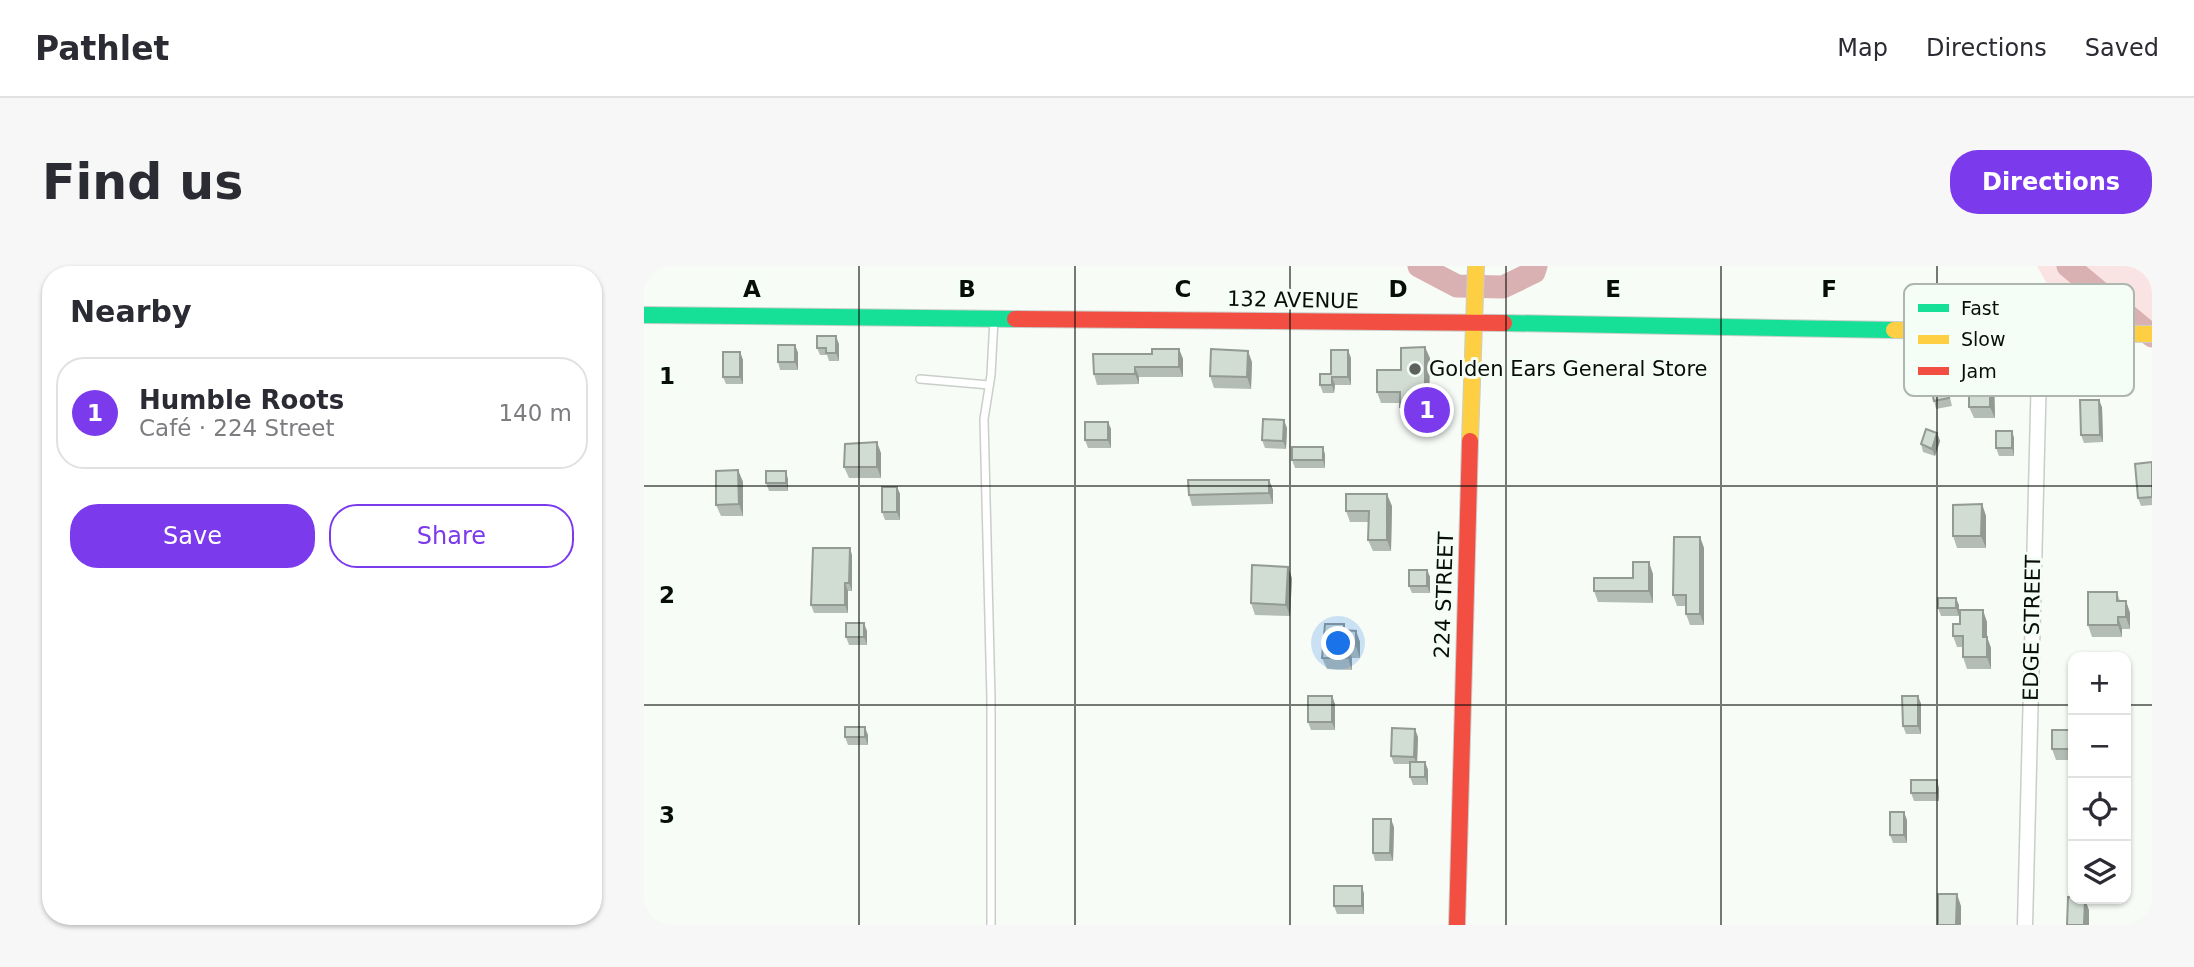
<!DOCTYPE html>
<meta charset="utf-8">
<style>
body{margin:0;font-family:"DejaVu Sans",sans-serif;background:#f7f7f7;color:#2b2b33}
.controls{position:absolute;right:21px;bottom:21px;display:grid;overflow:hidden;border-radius:14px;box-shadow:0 2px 5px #0004}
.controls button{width:63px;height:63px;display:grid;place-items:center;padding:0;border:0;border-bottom:2px solid #e1e1e2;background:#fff;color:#2b2b33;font:35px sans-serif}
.you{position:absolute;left:695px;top:378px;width:24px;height:24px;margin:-18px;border:5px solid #fff;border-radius:50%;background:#1a73e8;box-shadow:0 0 0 10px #1a73e833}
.badge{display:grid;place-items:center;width:46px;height:46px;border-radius:50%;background:#7c3aed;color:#fff;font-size:23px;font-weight:700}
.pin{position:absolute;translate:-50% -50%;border:4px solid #fff;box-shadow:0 2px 7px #0006}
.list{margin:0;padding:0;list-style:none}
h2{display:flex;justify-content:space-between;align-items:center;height:91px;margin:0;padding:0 28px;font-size:30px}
h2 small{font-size:23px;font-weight:400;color:#7c7c81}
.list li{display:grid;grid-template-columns:46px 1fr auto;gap:21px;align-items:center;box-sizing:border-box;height:112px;margin:0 14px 14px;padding:0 14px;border:2px solid #e1e1e2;border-radius:28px}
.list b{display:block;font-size:26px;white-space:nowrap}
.list p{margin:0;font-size:23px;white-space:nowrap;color:#7c7c81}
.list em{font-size:23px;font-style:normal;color:#7c7c81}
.actions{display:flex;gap:14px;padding:21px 28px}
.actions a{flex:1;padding:16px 0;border:2px solid #7c3aed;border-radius:28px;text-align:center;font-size:24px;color:#7c3aed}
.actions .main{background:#7c3aed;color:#fff}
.icon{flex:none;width:38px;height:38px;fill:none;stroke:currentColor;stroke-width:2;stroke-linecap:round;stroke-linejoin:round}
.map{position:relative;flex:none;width:1508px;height:659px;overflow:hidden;border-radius:28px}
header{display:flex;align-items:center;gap:42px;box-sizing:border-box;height:98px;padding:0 35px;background:#fff;border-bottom:2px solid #e1e1e2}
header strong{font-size:33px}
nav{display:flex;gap:38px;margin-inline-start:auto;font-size:24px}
.intro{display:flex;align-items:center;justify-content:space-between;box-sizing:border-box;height:168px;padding:0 42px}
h1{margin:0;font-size:49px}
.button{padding:18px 32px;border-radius:28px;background:#7c3aed;color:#fff;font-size:24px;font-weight:700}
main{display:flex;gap:42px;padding:0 42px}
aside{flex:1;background:#fff;border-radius:28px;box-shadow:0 2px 5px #0004}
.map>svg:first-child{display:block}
.green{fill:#fae4e3}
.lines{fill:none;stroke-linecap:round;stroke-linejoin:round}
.river{stroke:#dab1b2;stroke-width:23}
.lane-casing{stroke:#caceca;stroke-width:10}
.street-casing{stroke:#caceca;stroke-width:17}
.fast-casing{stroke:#caceca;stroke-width:18}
.slow-casing{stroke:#caceca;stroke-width:18}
.jam-casing{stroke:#caceca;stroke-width:18}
.lane{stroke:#fefffe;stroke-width:7}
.street{stroke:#fefffe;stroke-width:14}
.fast{stroke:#16e098;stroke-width:16}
.slow{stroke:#ffcf43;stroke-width:16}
.jam{stroke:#f24e42;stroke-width:16}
.wall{fill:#b4bdb5}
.shaded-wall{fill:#929a93}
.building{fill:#d1dcd2;stroke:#929a93;stroke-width:2}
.grid{fill:none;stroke:#090d0a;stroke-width:2;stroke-opacity:0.55}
.poi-dot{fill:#5c615d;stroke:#f5fef6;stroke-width:2.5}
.labels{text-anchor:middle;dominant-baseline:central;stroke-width:6;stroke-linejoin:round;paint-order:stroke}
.street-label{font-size:21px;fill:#090d0a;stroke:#f5fef6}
.poi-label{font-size:21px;fill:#090d0a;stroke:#f5fef6;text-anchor:start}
.key{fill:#f5fef6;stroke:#aeb6af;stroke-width:2}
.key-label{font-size:19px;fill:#090d0a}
.grid-label{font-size:23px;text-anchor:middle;font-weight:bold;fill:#090d0a;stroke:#f5fef6;stroke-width:6;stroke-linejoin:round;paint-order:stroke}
</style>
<header>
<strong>Pathlet</strong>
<nav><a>Map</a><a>Directions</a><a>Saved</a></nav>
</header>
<div class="intro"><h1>Find us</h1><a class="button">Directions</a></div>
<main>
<aside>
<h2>Nearby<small></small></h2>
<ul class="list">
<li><span class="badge">1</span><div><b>Humble Roots</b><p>Café · 224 Street</p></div><em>140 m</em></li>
</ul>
<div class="actions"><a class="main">Save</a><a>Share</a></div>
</aside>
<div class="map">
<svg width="1508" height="659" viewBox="0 0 1508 659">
<rect width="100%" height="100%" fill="#f7fcf7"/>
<path class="green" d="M1393,0H1508V68H1431Z"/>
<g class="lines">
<g class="river">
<path d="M775,0L813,20L859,21L890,6L892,0"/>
<path d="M1424,0L1508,70"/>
</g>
<defs>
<g id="lane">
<path d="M276,113L345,119"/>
<path d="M347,659V433L340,153L347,109L350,53"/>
</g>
<path id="street" d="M1381,659L1396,66"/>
<g id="fast">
<path d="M0,49L371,53"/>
<path d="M860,57L1250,64"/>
</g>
<g id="slow">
<path d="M1250,64L1508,68"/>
<path d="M826,175L832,0"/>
</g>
<g id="jam">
<path d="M371,53L860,57"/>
<path d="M813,659L826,175"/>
</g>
</defs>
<use href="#lane" class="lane-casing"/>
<use href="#street" class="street-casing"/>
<use href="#fast" class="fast-casing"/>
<use href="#slow" class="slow-casing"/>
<use href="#jam" class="jam-casing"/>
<use href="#lane" class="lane"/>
<use href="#street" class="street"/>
<use href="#fast" class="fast"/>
<use href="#slow" class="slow"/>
<use href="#jam" class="jam"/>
</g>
<g class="wall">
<path d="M195,78V95H185L183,89H176L173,82Z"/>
<path d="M151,79L154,87V104H136L134,96Z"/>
<path d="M535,83L539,93V111H495V118L453,119L450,108L508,88Z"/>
<path d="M96,86L99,94V118H82L79,111Z"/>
<path d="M707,92V119H691L690,127H679L676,119L687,108Z"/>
<path d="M786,92L785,127L803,138V150L760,152L756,141V137H737L733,126L757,104Z"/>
<path d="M608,96L607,123L570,122L566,110Z"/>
<path d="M1301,111L1308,140L1292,143L1290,135Z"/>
<path d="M1350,113L1351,152H1330L1325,141Z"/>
<path d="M1458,141L1459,176L1440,177L1437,169Z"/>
<path d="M464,156L467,163V182H444L441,174Z"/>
<path d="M643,162L642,183L621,182L618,174Z"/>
<path d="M1368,165L1370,172V190H1355L1352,182Z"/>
<path d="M1293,167L1296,175L1291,190L1279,186L1277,178Z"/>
<path d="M679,181L681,189V202H651L648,194Z"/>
<path d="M237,187V212H205L200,201Z"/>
<path d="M1508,197V239L1497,240L1494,232Z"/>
<path d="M94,204L99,216V250H77L72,239Z"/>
<path d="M144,213V225H125L122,217Z"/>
<path d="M625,214L629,224V238L548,240L545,229Z"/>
<path d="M253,221L256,228V254H241L238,246Z"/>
<path d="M1338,238L1342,250V282H1313L1309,270Z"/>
<path d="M748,240L747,285H729L724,274L725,256H706L702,245Z"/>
<path d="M1056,271L1060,282V359H1046L1042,348V340H1033L1029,329Z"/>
<path d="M208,289V325H204V347H170L167,339Z"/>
<path d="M783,304L786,311V327H768L765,320Z"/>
<path d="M1009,308V337L954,336L950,325L989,312Z"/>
<path d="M648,312L646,350L611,349L607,337Z"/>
<path d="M1473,326L1476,335H1482L1486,347V363H1478V371H1448L1444,359Z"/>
<path d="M1315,339V350H1297L1294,342Z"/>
<path d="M1343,356V371L1347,382V403H1323L1319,391V381H1313L1309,370Z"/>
<path d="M702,364L712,365L716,376V392H708V404L683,403L678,392Z"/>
<path d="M223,365V379H205L202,371Z"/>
<path d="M1429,399V494H1412L1408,483L1428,464Z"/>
<path d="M688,430L691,438V464H667L664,456Z"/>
<path d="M1274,430L1277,438V468H1262L1259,460Z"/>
<path d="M224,469V479H204L201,471Z"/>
<path d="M774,471L773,496H781L784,504V519H769L766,511V498H750L747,490Z"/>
<path d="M1295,522V535H1270L1267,527Z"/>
<path d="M1263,554V577H1249L1246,569Z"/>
<path d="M750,561L749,595H731L729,587Z"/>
<path d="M718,620L720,628V648H693L690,640Z"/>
</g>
<g class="shaded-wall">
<path d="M192,70L195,78V95L192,87Z"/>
<path d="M151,79L154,87V104L151,96Z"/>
<path d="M781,81L786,92L785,138L781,127Z"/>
<path d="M535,83L539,93V111L535,101Z"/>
<path d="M704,84L707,92V119L704,111Z"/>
<path d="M604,85L608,96L607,123L603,111Z"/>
<path d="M96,86L99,94V118L96,111Z"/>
<path d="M491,101L495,111V118L491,108Z"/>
<path d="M1346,101L1350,113L1351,152L1346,141Z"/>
<path d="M688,111L691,119L690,127L688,119Z"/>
<path d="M799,127L803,138V150L799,138Z"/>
<path d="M1455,134L1458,141L1459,176L1456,169Z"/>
<path d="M640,154L643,162L642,183L639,175Z"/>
<path d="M464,156L467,163V182L464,174Z"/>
<path d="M1368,165L1370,172V190L1368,182Z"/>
<path d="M1293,167L1296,175L1291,190L1288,183Z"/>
<path d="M233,176L237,187V212L233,201Z"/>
<path d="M679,181L681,189V202L679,194Z"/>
<path d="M94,204L99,216V250L95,238Z"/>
<path d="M142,205L144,213V225L142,217Z"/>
<path d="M625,214L629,224V238L625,227Z"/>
<path d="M253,221L256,228V254L253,246Z"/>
<path d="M743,228L748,240L747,285L743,274Z"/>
<path d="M1338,238L1342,250V282L1337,270Z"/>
<path d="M1056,271L1060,282V359L1056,348Z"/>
<path d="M206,282L208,289V325L205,317Z"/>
<path d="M1005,296L1009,308V337L1005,325Z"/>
<path d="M644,301L648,312L646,350L642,339Z"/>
<path d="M783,304L786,311V327L783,320Z"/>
<path d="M201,317L204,325V347L201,339Z"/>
<path d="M1312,332L1315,339V350L1312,342Z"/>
<path d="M1482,335L1486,347V363L1482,351Z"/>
<path d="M1339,344L1343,356V382L1339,371Z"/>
<path d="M1474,351L1478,363V371L1474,359Z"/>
<path d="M220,357L223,365V379L220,371Z"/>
<path d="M712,365L716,376V392L712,380Z"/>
<path d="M1343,371L1347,382V403L1343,391Z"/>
<path d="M704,380L708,392V404L704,392Z"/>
<path d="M688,430L691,438V464L688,456Z"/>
<path d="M1274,430L1277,438V468L1274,460Z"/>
<path d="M221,461L224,469V479L221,471Z"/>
<path d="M771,463L774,471L773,499L770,491Z"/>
<path d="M781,496L784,504V519L781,511Z"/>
<path d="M1293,514L1295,522V535L1293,527Z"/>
<path d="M1260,546L1263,554V577L1260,569Z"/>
<path d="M747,553L750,561L749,595L746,587Z"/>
<path d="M718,620L720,628V648L718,640Z"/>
<path d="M1313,628L1317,640V659H1312Z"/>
<path d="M1441,633L1445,644V659H1440Z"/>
</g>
<g class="building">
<path d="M173,70H192V87H182V82H173Z"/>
<rect x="134" y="79" width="17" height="17"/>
<path d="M781,81V127H799V138L756,141V126H733V104H757V82Z"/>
<path d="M508,83H535V101H491V108H450L449,88H508Z"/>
<path d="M567,83L604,85L603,111L566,110Z"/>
<path d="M687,84H704V111H688V119H676V108H687Z"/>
<rect x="79" y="86" width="17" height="25"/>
<rect x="1325" y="101" width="21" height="40"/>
<path d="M1301,111L1305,132L1290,135L1285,115Z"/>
<path d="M1436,134H1455L1456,169H1437Z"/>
<path d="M619,153L640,154L639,175L618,174Z"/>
<rect x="441" y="156" width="23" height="18"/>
<path d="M1282,163L1293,167L1288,183L1277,178Z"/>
<rect x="1352" y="165" width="16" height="17"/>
<path d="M233,176V201H200L201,178Z"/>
<rect x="648" y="181" width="31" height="13"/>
<path d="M1508,196V231L1494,232L1491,198Z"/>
<path d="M94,204L95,238L72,239V205Z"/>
<rect x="122" y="205" width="20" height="12"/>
<path d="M544,214H625V227L545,229Z"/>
<rect x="238" y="221" width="15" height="25"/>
<path d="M702,228H743V274H724L725,245H702Z"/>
<path d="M1338,238L1337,270H1309V239Z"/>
<path d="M1030,271H1056V348H1042V329H1029Z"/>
<path d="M169,282H206L205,317H201V339H167Z"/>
<path d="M989,296H1005V325H950V312H989Z"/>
<path d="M608,299L644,301L642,339L607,337Z"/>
<rect x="765" y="304" width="18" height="16"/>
<path d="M1444,326H1473V335H1482V351H1474V359H1444Z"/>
<rect x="1294" y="332" width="18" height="10"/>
<path d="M1316,344H1339V371H1343V391H1319V370H1309V358H1316Z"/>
<rect x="202" y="357" width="18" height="14"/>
<path d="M681,358H700V364L712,365V380H704V392H678Z"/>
<path d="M1427,399H1429V483H1408V464H1428Z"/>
<rect x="664" y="430" width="24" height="26"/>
<path d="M1258,430H1274V460H1259Z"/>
<rect x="201" y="461" width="20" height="10"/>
<path d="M748,462L771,463L770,491L747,490Z"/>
<rect x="766" y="496" width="15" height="15"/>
<rect x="1267" y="514" width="26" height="13"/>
<rect x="1246" y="546" width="14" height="23"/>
<path d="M729,553H747L746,587H729Z"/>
<rect x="690" y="620" width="28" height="20"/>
<path d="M1294,628H1313L1312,659H1294Z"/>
<path d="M1424,631H1429V633H1441L1440,659H1423Z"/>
</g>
<path class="grid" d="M215,0V659M431,0V659M646,0V659M862,0V659M1077,0V659M1293,0V659M0,220H1508M0,439H1429M1482,439H1508"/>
<circle class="poi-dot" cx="771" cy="103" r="7"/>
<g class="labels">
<g class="street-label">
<text transform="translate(649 34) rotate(1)">132 AVENUE</text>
<text transform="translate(800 329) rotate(-88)">224 STREET</text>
<text transform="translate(1388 362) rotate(-89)">EDGE STREET</text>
</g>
<g class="poi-label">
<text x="785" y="103">Golden Ears General Store</text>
</g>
</g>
<rect x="1260" y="18" width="230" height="112" rx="10" class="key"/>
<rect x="1274" y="38" width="31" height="8" fill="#16e098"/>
<rect x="1274" y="69" width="31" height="9" fill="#ffcf43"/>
<rect x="1274" y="101" width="31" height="8" fill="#f24e42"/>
<g class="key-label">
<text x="1317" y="49">Fast</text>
<text x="1317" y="80">Slow</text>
<text x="1317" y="112">Jam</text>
</g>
<g class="grid-label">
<text x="108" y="31">A</text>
<text x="323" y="31">B</text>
<text x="539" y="31">C</text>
<text x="754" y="31">D</text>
<text x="969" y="31">E</text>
<text x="1185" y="31">F</text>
<text x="23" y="118">1</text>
<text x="23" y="337">2</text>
<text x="23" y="557">3</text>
</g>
</svg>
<div class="controls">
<button>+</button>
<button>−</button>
<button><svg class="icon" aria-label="locate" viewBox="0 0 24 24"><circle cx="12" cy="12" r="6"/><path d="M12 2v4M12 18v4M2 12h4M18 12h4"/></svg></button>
<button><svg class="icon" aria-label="layers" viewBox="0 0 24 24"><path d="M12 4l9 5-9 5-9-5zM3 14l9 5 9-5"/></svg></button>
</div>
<div class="you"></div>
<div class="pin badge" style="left:783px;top:144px">1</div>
</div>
</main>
